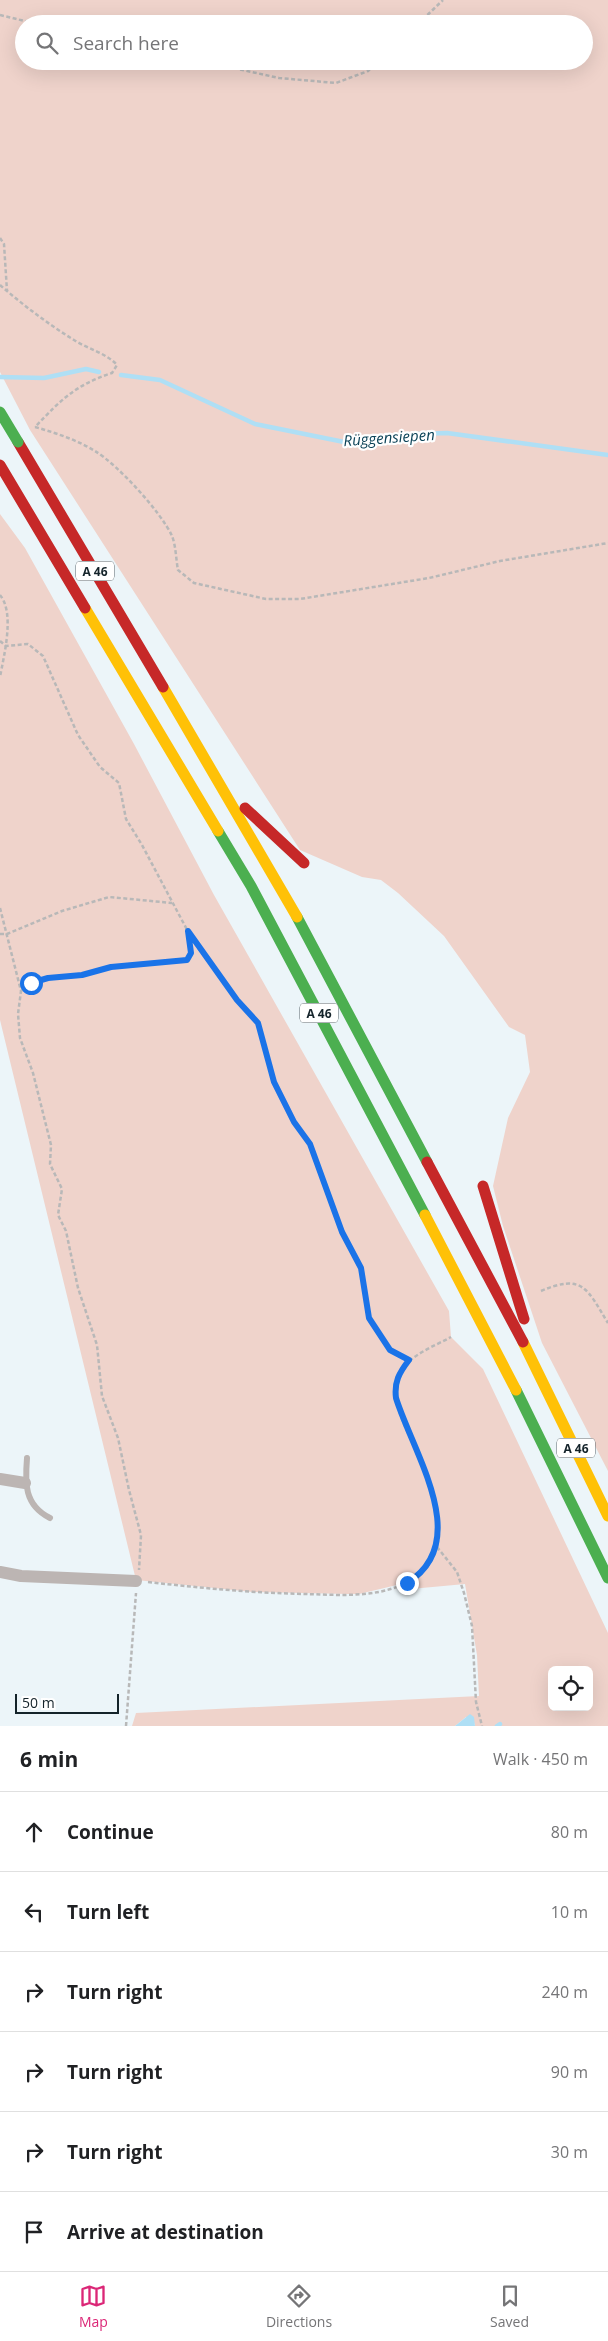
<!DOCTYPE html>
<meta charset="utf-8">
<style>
body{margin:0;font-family:"Open Sans",sans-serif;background:#f6f6f6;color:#202124}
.controls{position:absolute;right:15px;bottom:15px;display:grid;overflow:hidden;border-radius:8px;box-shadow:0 5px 20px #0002}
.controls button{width:45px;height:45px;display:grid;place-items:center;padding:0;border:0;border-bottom:1px solid #e0e0e0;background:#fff;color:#202124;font:25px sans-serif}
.scale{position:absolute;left:15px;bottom:12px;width:104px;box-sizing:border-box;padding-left:5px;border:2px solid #14232a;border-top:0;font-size:14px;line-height:18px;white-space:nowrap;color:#14232a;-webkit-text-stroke:4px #fff;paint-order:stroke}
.stop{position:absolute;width:15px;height:15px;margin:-11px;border:4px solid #1a73e8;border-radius:50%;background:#fff}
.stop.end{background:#1a73e8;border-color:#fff;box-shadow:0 1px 5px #0008}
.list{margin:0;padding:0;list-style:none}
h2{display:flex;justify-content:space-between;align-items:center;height:65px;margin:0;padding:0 20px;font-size:21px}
h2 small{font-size:16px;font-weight:400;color:#757577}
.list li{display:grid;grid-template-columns:32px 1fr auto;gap:15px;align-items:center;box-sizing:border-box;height:80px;padding:0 20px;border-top:1px solid #e0e0e0}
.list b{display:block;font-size:19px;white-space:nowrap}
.list em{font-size:16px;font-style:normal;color:#757577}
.icon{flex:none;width:28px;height:28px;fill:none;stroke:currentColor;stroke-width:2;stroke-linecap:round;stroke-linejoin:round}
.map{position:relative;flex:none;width:608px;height:1726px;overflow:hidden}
.search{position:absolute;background:#fff;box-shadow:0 5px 20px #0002;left:15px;right:15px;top:15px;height:55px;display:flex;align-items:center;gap:12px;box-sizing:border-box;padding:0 18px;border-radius:28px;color:#757577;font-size:19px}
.sheet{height:545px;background:#fff}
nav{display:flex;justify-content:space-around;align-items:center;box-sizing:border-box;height:70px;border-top:1px solid #e0e0e0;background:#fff;font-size:14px;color:#757577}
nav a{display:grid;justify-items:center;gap:2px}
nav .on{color:#db2777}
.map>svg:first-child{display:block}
.green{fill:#efd3cb;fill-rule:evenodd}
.water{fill:#afdff5}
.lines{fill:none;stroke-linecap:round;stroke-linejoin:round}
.stream{stroke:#afdff5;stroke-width:4.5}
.path{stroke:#b8b8b8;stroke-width:2.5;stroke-dasharray:4 2.5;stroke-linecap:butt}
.lane{stroke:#bcb5b3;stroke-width:6}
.street{stroke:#bcb5b3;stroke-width:12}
.fast{stroke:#4caf50;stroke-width:11}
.slow{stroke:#ffc107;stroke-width:11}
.jam{stroke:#c62828;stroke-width:11}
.fast-bridge{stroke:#4caf50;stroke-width:11}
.route{stroke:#1a73e8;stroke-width:6}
.labels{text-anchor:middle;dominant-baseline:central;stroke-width:4.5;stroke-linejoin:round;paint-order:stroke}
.shield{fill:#fff;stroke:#5a656a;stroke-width:1}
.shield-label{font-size:12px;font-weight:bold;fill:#14232a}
.water-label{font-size:15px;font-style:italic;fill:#0b4257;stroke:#fff}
</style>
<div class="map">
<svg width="608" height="1726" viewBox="0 0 608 1726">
<rect width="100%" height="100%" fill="#ecf5f9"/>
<g class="green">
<path d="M0,0H608V1471L542,1343L503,1226L493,1186L508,1118L530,1072L525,1035L509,1027L444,936L398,893L381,880L362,877L300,850L30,430L0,372ZM24,24H584V61H24Z"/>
<path d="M0,514L25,548L134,744L214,895L449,1311L451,1337L483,1369L608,1633V1726H475V1724L466,1717L455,1726H132L136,1713L479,1696L477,1655L465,1584L400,1590L397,1585L359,1594H348L253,1592L136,1580L0,1020ZM552,1670H589V1707H552Z"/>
</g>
<path class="water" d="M470,1714L474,1717L475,1726H455Z"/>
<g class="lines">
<g class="stream">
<path d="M121,375L160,380L255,424L349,443L416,434L447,433L608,455"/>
<path d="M0,377L44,378L86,369L99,372"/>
<path d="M497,1726L500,1724"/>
</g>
<g class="path">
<path d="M0,15L37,24"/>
<path d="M418,24L443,0"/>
<path d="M202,61L279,78L336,83L368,71L378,61"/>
<path d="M0,238L4,244L7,291"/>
<path d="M0,285C23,305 48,324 74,340C88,349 106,353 117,365L112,373C75,385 61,400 35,427"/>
<path d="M35,427C56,433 77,440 95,451C118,465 161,512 172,536C176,546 176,560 178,570L194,583L266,599H300L429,578L500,561L608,543"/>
<path d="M0,595C15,613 4,655 0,677"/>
<path d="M0,641L6,646L28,644L43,656L78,735L100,767L119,783L126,819L142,845L193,941L237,1000L258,1023L274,1082L294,1122L310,1144L343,1232L361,1268L369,1318L389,1350L409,1360"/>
<path d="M0,908L21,991L18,1014L20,1038L33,1073L51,1145L50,1164L62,1189L58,1215L66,1231L78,1288L97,1345L102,1396L118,1438L129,1490L141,1535L139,1570"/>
<path d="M0,934H7L62,911L109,897L172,903"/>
<path d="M21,991L31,983L48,978L82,975L111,967L187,960L191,953L188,934"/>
<path d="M541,1291C583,1273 587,1289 608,1323"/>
<path d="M437,1547L457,1572L464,1593L472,1626L476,1702L482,1726"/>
<path d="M148,1582C201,1588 253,1593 306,1594C339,1595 376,1598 406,1583C421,1576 433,1563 437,1547C444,1520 431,1488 421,1462C412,1438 388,1403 398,1377C406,1356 433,1347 451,1337"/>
<path d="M126,1726L136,1593"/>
</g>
<path class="lane" d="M27,1458C25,1483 24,1505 50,1518"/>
<g class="street">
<path d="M0,1479L25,1483"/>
<path d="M0,1572L21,1576L136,1581"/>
</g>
<g class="fast">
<path d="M218,831L251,886L425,1215"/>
<path d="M297,917L427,1162"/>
<path d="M516,1390L608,1578"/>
</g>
<g class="slow">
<path d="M85,608L218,831"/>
<path d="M163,687L297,917"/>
<path d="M425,1215L516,1390"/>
<path d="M523,1342L608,1516"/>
</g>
<g class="jam">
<path d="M18,442L163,687"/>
<path d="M0,465L85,608"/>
<path d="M245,808L304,863"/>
<path d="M427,1162L523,1342"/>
<path d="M483,1186L524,1319"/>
</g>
<path class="fast-bridge" d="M0,412L18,442"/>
</g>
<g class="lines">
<path class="route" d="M31,983L48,978L82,975L111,967L187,960L191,953L188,931L237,1000L258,1023L274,1082L294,1122L310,1144L342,1232L361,1268L369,1318L390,1350L409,1360C399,1373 394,1382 396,1398C413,1453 474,1542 407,1583"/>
</g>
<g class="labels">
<g class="shield">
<rect x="76" y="561.5" width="38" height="19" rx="4"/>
<rect x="300" y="1003.5" width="38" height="19" rx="4"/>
<rect x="557" y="1438.5" width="38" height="19" rx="4"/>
</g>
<g class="shield-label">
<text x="95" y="571">A 46</text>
<text x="319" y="1013">A 46</text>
<text x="576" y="1448">A 46</text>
</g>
<g class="water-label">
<text transform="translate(389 437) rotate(-4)">Rüggensiepen</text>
</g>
</g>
</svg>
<div class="controls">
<button><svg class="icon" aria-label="locate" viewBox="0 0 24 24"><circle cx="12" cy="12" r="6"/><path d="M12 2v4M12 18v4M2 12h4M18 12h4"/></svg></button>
</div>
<div class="scale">50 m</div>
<div class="stop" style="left:31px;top:983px"></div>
<div class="stop end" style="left:407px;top:1583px"></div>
<div class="search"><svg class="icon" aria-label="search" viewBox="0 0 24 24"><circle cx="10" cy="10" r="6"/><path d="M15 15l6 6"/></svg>Search here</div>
</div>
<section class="sheet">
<h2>6 min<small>Walk · 450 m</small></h2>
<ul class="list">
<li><svg class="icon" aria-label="ahead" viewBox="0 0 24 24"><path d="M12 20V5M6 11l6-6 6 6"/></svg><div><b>Continue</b></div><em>80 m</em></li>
<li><svg class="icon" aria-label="left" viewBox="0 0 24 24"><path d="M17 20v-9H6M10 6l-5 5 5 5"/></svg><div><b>Turn left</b></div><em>10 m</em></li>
<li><svg class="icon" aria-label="right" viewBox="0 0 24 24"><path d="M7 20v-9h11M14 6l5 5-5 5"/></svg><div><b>Turn right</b></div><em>240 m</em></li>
<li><svg class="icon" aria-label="right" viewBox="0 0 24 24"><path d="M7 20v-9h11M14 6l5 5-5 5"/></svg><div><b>Turn right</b></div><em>90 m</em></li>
<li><svg class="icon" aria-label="right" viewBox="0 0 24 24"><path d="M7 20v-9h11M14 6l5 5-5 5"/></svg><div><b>Turn right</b></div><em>30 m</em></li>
<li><svg class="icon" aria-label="arrive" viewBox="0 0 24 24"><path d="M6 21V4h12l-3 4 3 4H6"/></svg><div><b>Arrive at destination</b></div></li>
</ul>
</section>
<nav>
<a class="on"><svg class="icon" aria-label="map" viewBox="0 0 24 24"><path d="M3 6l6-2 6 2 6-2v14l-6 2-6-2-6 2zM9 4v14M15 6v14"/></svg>Map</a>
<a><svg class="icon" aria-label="directions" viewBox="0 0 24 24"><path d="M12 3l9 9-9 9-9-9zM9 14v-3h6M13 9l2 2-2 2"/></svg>Directions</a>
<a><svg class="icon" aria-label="saved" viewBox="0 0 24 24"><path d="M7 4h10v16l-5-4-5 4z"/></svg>Saved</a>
</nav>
